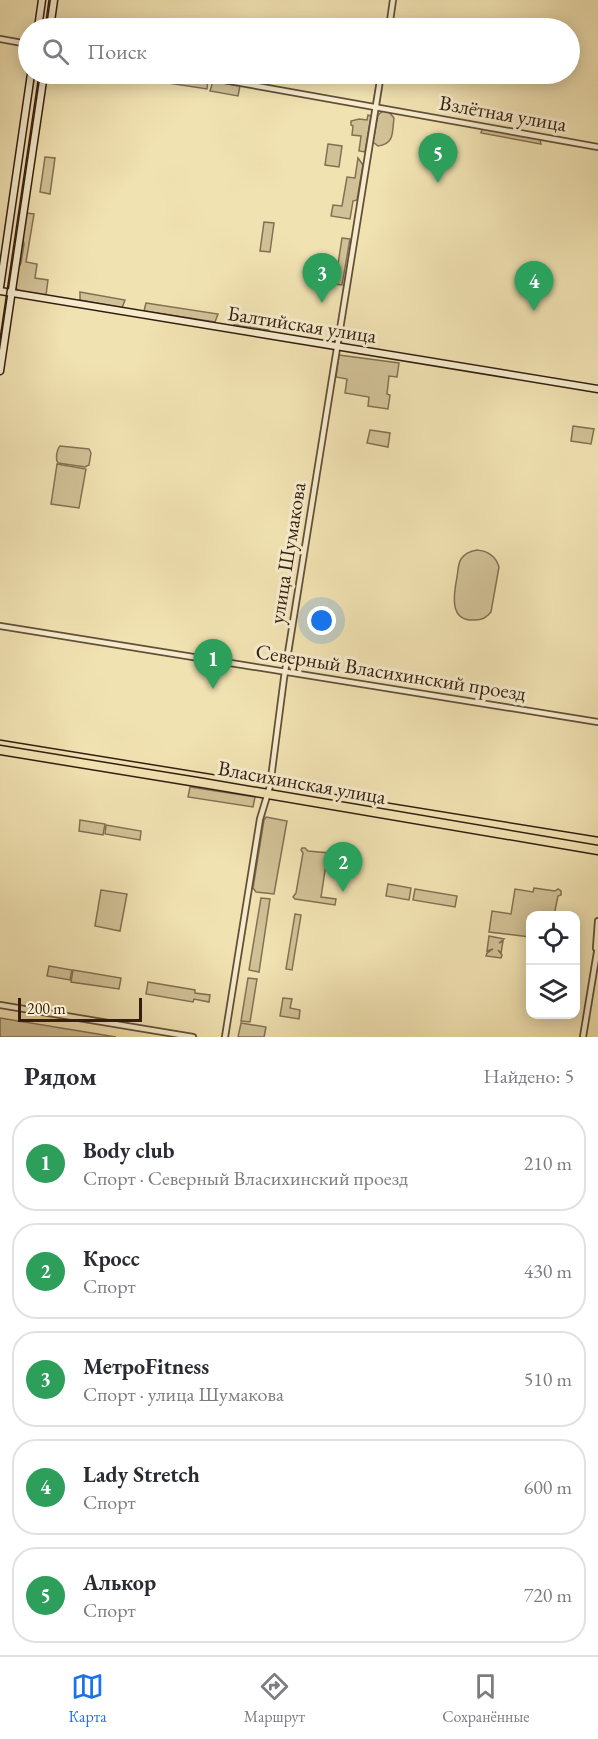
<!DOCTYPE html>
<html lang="ru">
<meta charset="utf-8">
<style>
body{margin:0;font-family:"EB Garamond",serif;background:#f7f7f7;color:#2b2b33}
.controls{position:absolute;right:18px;bottom:18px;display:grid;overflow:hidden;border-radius:12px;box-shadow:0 3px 15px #0003}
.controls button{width:54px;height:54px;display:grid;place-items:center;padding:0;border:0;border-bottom:2px solid #e1e1e2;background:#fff;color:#2b2b33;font:30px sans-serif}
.scale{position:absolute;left:18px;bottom:15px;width:124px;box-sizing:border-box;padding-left:6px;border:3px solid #351e10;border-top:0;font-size:16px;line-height:21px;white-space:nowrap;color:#351e10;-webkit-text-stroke:4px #f6eccd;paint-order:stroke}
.you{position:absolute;left:322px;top:621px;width:21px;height:21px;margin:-15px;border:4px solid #fff;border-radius:50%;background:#1a73e8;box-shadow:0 0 0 9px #1a73e833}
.badge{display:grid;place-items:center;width:39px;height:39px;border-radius:50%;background:#1a73e8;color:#fff;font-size:20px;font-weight:700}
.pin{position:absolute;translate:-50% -50px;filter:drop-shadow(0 2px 3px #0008)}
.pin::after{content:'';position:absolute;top:32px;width:21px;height:18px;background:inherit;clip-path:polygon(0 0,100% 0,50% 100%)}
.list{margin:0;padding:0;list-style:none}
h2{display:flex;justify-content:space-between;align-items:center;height:78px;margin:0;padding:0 24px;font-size:26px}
h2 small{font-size:20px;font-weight:400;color:#7c7c81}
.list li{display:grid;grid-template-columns:39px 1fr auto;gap:18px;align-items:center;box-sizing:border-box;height:96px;margin:0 12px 12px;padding:0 12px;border:2px solid #e1e1e2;border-radius:24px}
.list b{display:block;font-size:22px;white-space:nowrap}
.list p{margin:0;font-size:20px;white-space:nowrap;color:#7c7c81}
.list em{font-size:20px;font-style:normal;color:#7c7c81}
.icon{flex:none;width:33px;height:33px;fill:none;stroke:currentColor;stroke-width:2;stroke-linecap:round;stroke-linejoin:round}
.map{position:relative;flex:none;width:598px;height:1037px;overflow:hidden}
.search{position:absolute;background:#fff;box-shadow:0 3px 15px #0003;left:18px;right:18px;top:18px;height:66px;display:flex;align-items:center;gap:15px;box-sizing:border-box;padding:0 21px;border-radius:33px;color:#7c7c81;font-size:22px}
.sheet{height:618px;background:#fff}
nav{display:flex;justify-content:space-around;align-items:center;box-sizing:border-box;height:84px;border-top:2px solid #e1e1e2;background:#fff;font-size:16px;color:#7c7c81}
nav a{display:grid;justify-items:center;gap:3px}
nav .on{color:#1a73e8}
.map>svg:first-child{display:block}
.green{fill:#d1c196;stroke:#837053;stroke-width:1.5}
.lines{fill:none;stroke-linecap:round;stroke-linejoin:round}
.street-casing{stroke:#644f38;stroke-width:8}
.secondary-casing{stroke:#351e10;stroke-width:9}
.highway-casing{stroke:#351e10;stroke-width:11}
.street{stroke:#f6eccd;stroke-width:4.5}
.secondary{stroke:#f6eccd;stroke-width:6}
.highway{stroke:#f1e2b2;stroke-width:8}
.tram{stroke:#351e10;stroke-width:1.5}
.labels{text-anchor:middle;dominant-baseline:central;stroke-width:6;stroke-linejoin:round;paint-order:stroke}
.street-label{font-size:21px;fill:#351e10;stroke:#f6eccd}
</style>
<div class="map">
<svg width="598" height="1037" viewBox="0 0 598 1037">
<rect width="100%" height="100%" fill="#f1e2b2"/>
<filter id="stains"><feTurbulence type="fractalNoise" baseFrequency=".00333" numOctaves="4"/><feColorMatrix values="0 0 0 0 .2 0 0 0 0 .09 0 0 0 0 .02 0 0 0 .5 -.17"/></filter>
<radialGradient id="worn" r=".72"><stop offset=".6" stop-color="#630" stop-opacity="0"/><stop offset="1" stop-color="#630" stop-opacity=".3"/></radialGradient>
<g class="green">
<path d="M179,75L208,80L207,89L161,82L164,77L177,80Z"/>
<path d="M213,81L240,86L238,96L210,91Z"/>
<path d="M383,111L389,112L394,118C392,132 395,144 378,146L373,142L378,115Z"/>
<path d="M368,115L371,116L365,152L359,151L361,136L352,135L353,126L351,125V121L359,119L367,120Z"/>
<path d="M485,128L540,139L541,144L481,133L482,129Z"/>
<path d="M328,144L342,146L339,167L325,165Z"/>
<path d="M45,157L55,158L50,194L40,192Z"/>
<path d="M358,158L363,165L357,200L353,201L350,219L331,216L333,205L342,206L347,177L355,178Z"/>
<path d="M26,213L34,214L26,262L37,264L35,278L48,280L46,295L18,291L15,286L17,271L21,263L24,244L22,235Z"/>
<path d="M264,222L274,223L270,252L260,251Z"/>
<path d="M342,238L350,239L342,285L335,284Z"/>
<path d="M80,292L125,300L122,308L80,300Z"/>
<path d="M146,303L218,314L215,322L144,311Z"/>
<path d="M235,317L270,323L269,330L235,325L233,323Z"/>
<path d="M339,355L399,363L397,377L389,376L387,394L390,395L388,409L368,406L369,397L345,393L347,379L336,377Z"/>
<path d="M573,426L594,429L591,444L571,441Z"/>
<path d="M370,430L390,433L388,447L367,443Z"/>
<path d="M60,446L89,449L91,453L89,465L85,467L58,463C55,459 57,449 60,446Z"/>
<path d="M57,464L86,469L79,508L51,504Z"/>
<path d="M477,550C488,551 496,557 499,567L491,612C486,618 482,620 475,620C448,622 454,593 457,577C458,571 458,564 461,559C465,553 471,551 477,550Z"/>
<path d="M190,787L255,797L253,807L188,797Z"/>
<path d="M266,817L287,821L274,894L256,892L253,888L264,820Z"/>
<path d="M80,820L105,824L103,835L79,831Z"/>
<path d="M106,825L141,831L140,840L105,834Z"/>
<path d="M302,848H305L308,851L330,853V856L327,858L321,897L336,899L335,905L295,899L293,897L296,893L303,853L301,850Z"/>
<path d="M388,884L411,888L409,900L386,896Z"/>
<path d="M534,888L555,891L558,889L561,891V895L558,896L554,915H530V937L489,932L492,911L511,914L515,889L533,892Z"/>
<path d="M415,889L457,896L455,907L413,900Z"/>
<path d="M101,890L127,894L120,931L95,926Z"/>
<path d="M261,898L270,899L259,972L249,970Z"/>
<path d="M295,914L301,915L292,970L286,969Z"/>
<path d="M489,936L504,939L499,943L503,941L501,953L498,950L502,955L501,958L486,956L487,953L493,949L487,951Z"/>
<path d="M49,966L72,970L70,980L47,976Z"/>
<path d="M73,970L121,978L119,989L71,982Z"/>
<path d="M248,978L257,979L250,1022L241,1021Z"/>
<path d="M148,982L195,990V993L210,995L209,1002L194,999L193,1002L146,994Z"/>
<path d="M283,998L292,999L290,1008L300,1010L299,1019L280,1016Z"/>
<path d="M0,1018L116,1037H0Z"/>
<path d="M241,1023L266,1027L264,1037H238Z"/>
</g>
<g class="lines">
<defs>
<g id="street">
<path d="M389,28L393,0"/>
<path d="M0,39L28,44"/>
<path d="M190,74L598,147"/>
<path d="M0,626L598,722"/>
<path d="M596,948L598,921"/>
<path d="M0,1005L193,1037"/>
<path d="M225,1037L260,819L270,786L284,678L381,74"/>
<path d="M583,1037L598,946"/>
</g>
<g id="secondary">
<path d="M38,28L42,0"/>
<path d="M50,28L54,0"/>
<path d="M0,287L31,74"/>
<path d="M0,291L598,389"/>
<path d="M0,371L44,74"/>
</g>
<path id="highway" d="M0,750L203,783L598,850"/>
</defs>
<use href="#street" class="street-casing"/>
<use href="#secondary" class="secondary-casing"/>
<use href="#highway" class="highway-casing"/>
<use href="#street" class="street"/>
<use href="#secondary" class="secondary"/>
<use href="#highway" class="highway"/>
<g class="tram">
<path d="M45,28L49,0"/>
<path d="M0,339L39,74"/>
<path d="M0,740L598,837"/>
</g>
</g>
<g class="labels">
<g class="street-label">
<text transform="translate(503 113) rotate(10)">Взлётная улица</text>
<text transform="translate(302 324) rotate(9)">Балтийская улица</text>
<text transform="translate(287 553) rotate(-81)">улица Шумакова</text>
<text transform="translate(391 672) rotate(9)">Северный Власихинский проезд</text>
<text transform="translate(302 782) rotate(10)">Власихинская улица</text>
</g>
</g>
<rect width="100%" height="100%" filter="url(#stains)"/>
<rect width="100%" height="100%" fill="url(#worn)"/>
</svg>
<div class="controls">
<button><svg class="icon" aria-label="locate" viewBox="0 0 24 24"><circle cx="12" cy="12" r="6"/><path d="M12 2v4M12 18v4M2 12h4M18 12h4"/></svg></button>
<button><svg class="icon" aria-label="layers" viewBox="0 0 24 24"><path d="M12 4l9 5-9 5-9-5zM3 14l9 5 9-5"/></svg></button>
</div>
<div class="scale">200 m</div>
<div class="you"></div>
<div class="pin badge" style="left:213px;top:689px;background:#2e9e5b">1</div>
<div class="pin badge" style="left:343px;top:892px;background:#2e9e5b">2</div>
<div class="pin badge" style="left:322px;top:303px;background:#2e9e5b">3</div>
<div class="pin badge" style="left:534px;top:311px;background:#2e9e5b">4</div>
<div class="pin badge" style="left:438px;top:183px;background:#2e9e5b">5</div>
<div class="search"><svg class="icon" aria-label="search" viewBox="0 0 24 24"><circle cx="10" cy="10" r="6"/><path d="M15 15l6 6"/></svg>Поиск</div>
</div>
<section class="sheet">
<h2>Рядом<small>Найдено: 5</small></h2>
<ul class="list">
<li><span class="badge" style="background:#2e9e5b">1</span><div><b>Body club</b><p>Спорт · Северный Власихинский проезд</p></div><em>210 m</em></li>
<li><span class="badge" style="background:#2e9e5b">2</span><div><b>Кросс</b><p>Спорт</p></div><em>430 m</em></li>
<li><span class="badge" style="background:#2e9e5b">3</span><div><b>МетроFitness</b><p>Спорт · улица Шумакова</p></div><em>510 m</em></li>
<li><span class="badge" style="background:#2e9e5b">4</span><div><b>Lady Stretch</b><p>Спорт</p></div><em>600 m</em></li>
<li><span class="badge" style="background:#2e9e5b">5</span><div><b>Алькор</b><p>Спорт</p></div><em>720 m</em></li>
</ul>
</section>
<nav>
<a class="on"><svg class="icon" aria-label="map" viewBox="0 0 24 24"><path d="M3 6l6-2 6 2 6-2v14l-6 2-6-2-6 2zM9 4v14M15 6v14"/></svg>Карта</a>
<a><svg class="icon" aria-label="directions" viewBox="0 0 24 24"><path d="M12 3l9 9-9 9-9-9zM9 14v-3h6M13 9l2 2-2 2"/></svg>Маршрут</a>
<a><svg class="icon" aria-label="saved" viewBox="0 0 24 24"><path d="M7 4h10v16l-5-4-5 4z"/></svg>Сохранённые</a>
</nav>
